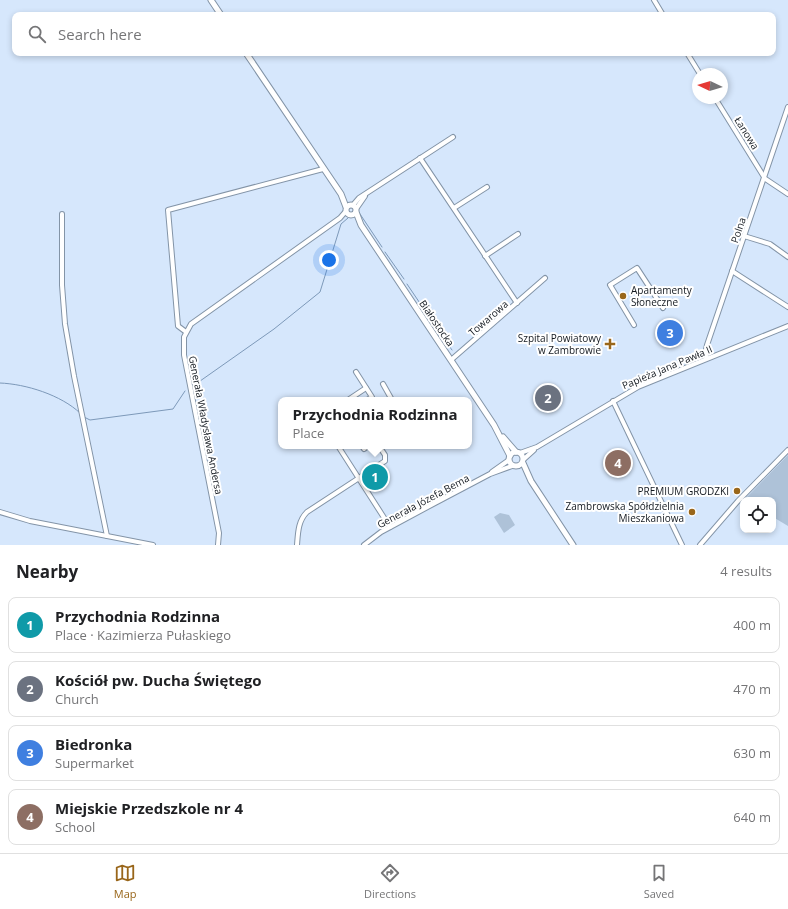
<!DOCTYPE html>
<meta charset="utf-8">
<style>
body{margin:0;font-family:"Open Sans",sans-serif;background:#f6f6f6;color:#202124}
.controls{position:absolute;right:12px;bottom:12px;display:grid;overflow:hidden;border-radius:8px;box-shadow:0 2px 6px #0003}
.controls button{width:36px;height:36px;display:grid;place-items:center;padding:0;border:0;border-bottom:1px solid #e0e0e0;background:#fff;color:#202124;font:20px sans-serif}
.compass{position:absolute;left:692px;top:68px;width:36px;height:36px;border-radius:50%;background:#fff;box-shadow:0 2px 6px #0003;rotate:274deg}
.you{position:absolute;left:329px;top:260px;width:14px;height:14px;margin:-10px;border:3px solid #fff;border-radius:50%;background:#1a73e8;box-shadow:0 0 0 6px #1a73e833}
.badge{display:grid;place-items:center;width:26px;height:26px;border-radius:50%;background:#99661a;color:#fff;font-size:13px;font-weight:700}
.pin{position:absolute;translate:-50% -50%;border:2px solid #fff;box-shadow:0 1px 4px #0006}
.popup{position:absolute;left:278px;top:397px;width:194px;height:52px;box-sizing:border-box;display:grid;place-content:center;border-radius:8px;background:#fff;filter:drop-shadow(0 1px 3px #0005);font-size:13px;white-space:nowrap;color:#757577}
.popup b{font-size:15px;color:#202124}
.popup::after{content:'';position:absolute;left:50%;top:100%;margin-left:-8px;border:8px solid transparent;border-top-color:#fff}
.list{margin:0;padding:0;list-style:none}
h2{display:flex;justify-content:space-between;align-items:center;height:52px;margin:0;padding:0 16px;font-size:17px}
h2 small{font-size:13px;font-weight:400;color:#757577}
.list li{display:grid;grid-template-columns:26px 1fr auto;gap:12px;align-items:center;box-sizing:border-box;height:56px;margin:0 8px 8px;padding:0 8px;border:1px solid #e0e0e0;border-radius:8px}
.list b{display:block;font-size:15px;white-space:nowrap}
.list p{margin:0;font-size:13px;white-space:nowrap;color:#757577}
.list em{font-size:13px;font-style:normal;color:#757577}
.icon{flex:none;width:22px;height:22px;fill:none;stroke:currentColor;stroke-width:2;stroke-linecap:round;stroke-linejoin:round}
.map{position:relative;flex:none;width:788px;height:545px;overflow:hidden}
.search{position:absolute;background:#fff;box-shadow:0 2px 6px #0003;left:12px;right:12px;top:12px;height:44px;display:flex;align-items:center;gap:10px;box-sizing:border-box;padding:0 14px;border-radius:8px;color:#757577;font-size:15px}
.sheet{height:308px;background:#fff}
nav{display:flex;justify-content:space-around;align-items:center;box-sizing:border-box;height:56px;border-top:1px solid #e0e0e0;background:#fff;font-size:11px;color:#757577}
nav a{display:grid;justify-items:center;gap:2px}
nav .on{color:#99661a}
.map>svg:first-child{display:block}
.green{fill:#aec2d8}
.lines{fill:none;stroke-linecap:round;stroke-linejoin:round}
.stream{stroke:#7d99b9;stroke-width:1}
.minor-casing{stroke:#8394a7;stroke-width:6}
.major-casing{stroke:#8394a7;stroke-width:7}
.minor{stroke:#fff;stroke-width:4}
.major{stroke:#fff;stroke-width:5}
.poi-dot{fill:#99661a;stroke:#fff;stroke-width:1.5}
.labels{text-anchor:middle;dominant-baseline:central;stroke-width:4;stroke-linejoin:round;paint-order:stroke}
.street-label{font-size:10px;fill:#131920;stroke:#fff}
.poi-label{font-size:10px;fill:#131920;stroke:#fff;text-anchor:end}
</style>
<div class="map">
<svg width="788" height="545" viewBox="0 0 788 545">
<rect width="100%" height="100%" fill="#d6e7fc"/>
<g class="green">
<path d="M788,455V526L773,517V500H744Z"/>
<path d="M500,513L509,515L515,525L504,533L494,517Z"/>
</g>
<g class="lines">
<g class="stream">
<path d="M358,211L382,247"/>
<path d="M385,252L404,279"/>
<path d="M407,284L436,327"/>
<path d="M439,332L452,350"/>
<path d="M0,383C26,384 61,395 80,413"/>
<path d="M193,386L274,329L320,292L341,224L348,218"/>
<path d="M84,417L90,420L173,409L185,391"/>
</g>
<defs>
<g id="minor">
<path d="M654,0L663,15"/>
<path d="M687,53L700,74"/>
<path d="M715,98L764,177"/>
<path d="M420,158L517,303"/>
<path d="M764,178L788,194"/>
<path d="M353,205L359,198L453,137"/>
<path d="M454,208L487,187"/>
<path d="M356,209L365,196"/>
<path d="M62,214V285L65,324L74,376L107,536"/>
<path d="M744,236L770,244L788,257"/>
<path d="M485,256L518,234"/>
<path d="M732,271L788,307"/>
<path d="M634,325L610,285L637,268L663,308"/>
<path d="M186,332L178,326L168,210L323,169"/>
<path d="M707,358L705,354L707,345L788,107"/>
<path d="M451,360L545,278"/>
<path d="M356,372L372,397L367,400"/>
<path d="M383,384L392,400"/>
<path d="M348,400L366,388"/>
<path d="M613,401L682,545"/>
<path d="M338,446L390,527"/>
<path d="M362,446L364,449L368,446"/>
<path d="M520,453L537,447L638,387L788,326"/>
<path d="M524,459L534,450"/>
<path d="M492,472L509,460"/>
<path d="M0,512L30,521L153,545"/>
<path d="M218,545L219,533L184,355V337L191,324L340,218L346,211"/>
<path d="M297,545C298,533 298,521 307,512L385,461V455L379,446"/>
<path d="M364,545L381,532L435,503L490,474L512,466"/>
<path d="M700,545L738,501L788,450"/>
</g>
<g id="major">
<path d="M211,0L221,15"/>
<path d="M246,53L341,194L346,207"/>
<circle cx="351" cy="210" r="5"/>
<path d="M356,212L361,225L494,425L510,456"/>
<path d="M503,437L516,452"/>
<circle cx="516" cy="459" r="7"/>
<path d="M523,463L531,481L573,545"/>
</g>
</defs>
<use href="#minor" class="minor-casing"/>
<use href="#major" class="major-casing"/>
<use href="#minor" class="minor"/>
<use href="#major" class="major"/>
</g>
<g class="poi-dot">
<circle cx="623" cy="296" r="4"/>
<path d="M608 338h4v4h4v4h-4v4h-4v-4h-4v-4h4z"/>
<circle cx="737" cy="491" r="4"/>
<circle cx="692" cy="512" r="4"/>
</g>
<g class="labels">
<g class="street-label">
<text transform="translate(747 133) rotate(58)">Łanowa</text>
<text transform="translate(738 230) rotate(-71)">Polna</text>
<text transform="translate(488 318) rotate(-41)">Towarowa</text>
<text transform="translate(437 323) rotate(56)">Białostocka</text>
<text transform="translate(667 367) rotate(-23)">Papieża Jana Pawła II</text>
<text transform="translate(206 425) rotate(79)">Generała Władysława Andersa</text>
<text transform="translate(423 501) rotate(-28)">Generała Józefa Bema</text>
</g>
<g class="poi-label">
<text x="631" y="290" text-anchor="start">Apartamenty<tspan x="631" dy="12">Słoneczne</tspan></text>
<text x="601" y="338">Szpital Powiatowy<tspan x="601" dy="12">w Zambrowie</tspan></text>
<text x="729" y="491">PREMIUM GRODZKI</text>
<text x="684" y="506">Zambrowska Spółdzielnia<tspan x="684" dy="12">Mieszkaniowa</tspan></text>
</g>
</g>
</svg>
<div class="controls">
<button><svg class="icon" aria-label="locate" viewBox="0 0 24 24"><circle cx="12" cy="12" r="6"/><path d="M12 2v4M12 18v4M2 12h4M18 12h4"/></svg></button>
</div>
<svg class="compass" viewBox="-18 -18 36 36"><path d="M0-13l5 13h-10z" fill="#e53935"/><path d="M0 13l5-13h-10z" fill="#757577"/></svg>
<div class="you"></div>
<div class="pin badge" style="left:375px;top:477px;background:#0f9aa8">1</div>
<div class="popup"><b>Przychodnia Rodzinna</b>Place</div>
<div class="pin badge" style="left:548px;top:398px;background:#6b7280">2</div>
<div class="pin badge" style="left:670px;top:333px;background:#3f7fe0">3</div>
<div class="pin badge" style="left:618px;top:463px;background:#8d6e63">4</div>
<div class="search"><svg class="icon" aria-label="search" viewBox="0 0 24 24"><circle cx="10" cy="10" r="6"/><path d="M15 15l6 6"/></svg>Search here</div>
</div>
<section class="sheet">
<h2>Nearby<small>4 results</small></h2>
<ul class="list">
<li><span class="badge" style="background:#0f9aa8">1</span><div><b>Przychodnia Rodzinna</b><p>Place · Kazimierza Pułaskiego</p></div><em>400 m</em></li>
<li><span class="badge" style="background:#6b7280">2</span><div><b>Kościół pw. Ducha Świętego</b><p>Church</p></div><em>470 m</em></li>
<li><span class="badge" style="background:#3f7fe0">3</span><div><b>Biedronka</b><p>Supermarket</p></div><em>630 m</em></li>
<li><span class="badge" style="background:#8d6e63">4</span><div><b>Miejskie Przedszkole nr 4</b><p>School</p></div><em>640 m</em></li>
</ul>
</section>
<nav>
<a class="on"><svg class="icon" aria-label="map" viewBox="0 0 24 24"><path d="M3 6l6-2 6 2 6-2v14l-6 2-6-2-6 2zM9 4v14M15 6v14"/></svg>Map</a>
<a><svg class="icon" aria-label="directions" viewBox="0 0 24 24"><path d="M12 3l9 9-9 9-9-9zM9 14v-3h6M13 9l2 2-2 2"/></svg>Directions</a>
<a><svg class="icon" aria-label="saved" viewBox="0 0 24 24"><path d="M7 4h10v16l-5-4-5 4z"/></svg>Saved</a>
</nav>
